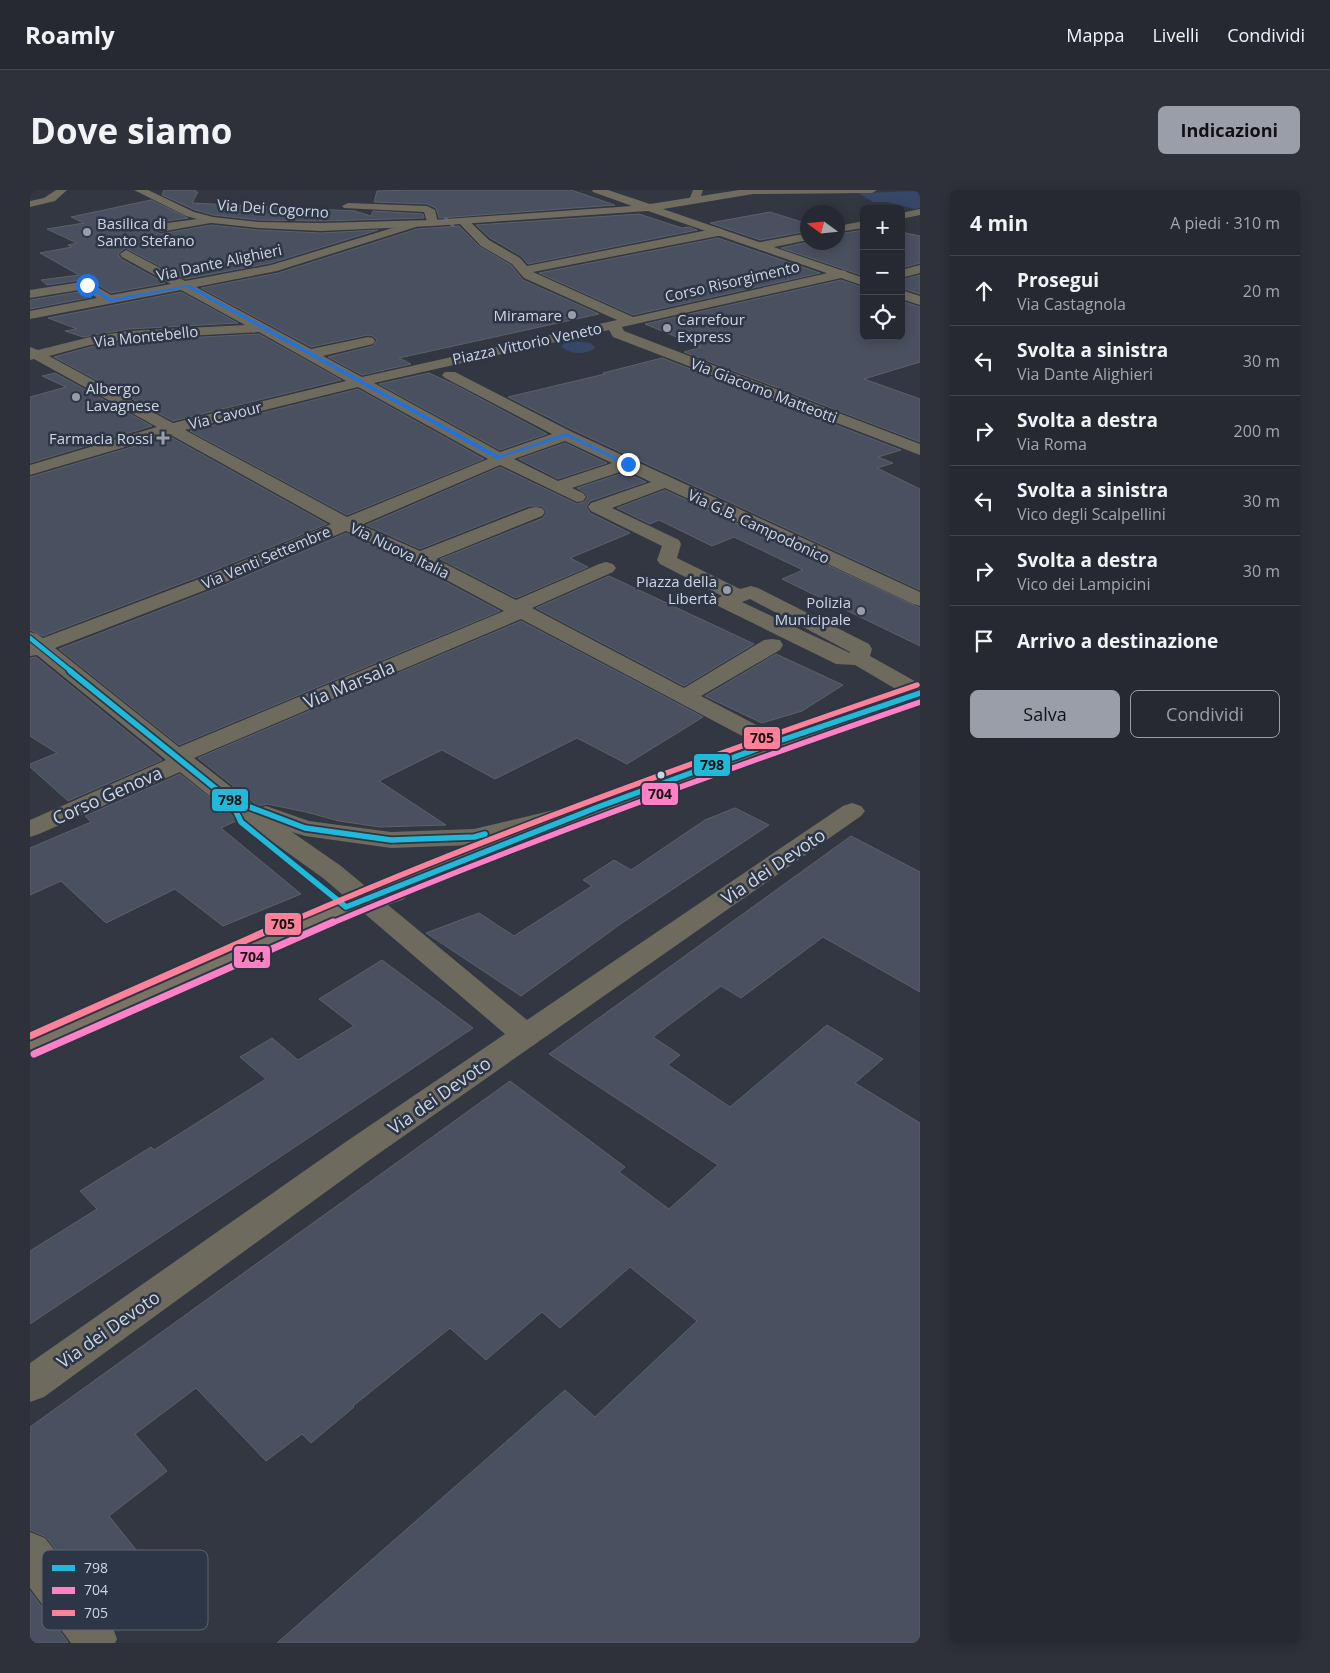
<!DOCTYPE html>
<html lang="it">
<meta charset="utf-8">
<style>
body{margin:0;font-family:"Open Sans",sans-serif;background:#2e3139;color:#f1f3f6}
.controls{position:absolute;right:15px;top:15px;display:grid;overflow:hidden;border-radius:8px;box-shadow:0 2px 12px #0003}
.controls button{width:45px;height:45px;display:grid;place-items:center;padding:0;border:0;border-bottom:1px solid #42454d;background:#262931;color:#f1f3f6;font:25px sans-serif}
.compass{position:absolute;left:770px;top:15px;width:45px;height:45px;border-radius:50%;background:#262931;box-shadow:0 2px 12px #0003;rotate:285deg}
.stop{position:absolute;width:15px;height:15px;margin:-11px;border:4px solid #1a73e8;border-radius:50%;background:#fff}
.stop.end{background:#1a73e8;border-color:#fff;box-shadow:0 1px 5px #0008}
.list{margin:0;padding:0;list-style:none}
h2{display:flex;justify-content:space-between;align-items:center;height:65px;margin:0;padding:0 20px;font-size:21px}
h2 small{font-size:16px;font-weight:400;color:#a4a6ab}
.list li{display:grid;grid-template-columns:32px 1fr auto;gap:15px;align-items:center;box-sizing:border-box;height:70px;padding:0 20px;border-top:1px solid #42454d}
.list b{display:block;font-size:19px;white-space:nowrap}
.list p{margin:0;font-size:16px;white-space:nowrap;color:#a4a6ab}
.list em{font-size:16px;font-style:normal;color:#a4a6ab}
.actions{display:flex;gap:10px;padding:15px 20px}
.actions a{flex:1;padding:11px 0;border:1px solid #999ea9;border-radius:8px;text-align:center;font-size:18px;color:#999ea9}
.actions .main{background:#999ea9;color:#111}
.icon{flex:none;width:28px;height:28px;fill:none;stroke:currentColor;stroke-width:2;stroke-linecap:round;stroke-linejoin:round}
.map{position:relative;flex:none;width:890px;height:1453px;overflow:hidden;border-radius:8px}
header{display:flex;align-items:center;gap:30px;box-sizing:border-box;height:70px;padding:0 25px;background:#262931;border-bottom:1px solid #42454d}
header strong{font-size:24px}
nav{display:flex;gap:28px;margin-inline-start:auto;font-size:18px}
.intro{display:flex;align-items:center;justify-content:space-between;box-sizing:border-box;height:120px;padding:0 30px}
h1{margin:0;font-size:35px}
.button{padding:12px 22px;border-radius:8px;background:#999ea9;color:#111;font-size:18px;font-weight:700}
main{display:flex;gap:30px;padding:0 30px}
aside{flex:1;background:#262931;border-radius:8px;box-shadow:0 2px 12px #0003}
.map>svg:first-child{display:block}
.green{fill:#364768}
.lines{fill:none;stroke-linecap:round;stroke-linejoin:round}
.stream{fill:#4c6697;fill-rule:evenodd}
.building{fill:#49505f;stroke:#5c6169}
.street{fill:#6e6a5e;fill-rule:evenodd}
.secondary{fill:#706c60;fill-rule:evenodd}
.primary{fill:#787365;fill-rule:evenodd}
.primary-bridge{stroke:#787365;stroke-width:24}
.bus-1-far1-casing{stroke:#2c3647;stroke-width:7}
.bus-1-casing{stroke:#2c3647;stroke-width:9}
.bus-2-far1-casing{stroke:#2c3647;stroke-width:9}
.bus-2-casing{stroke:#2c3647;stroke-width:11}
.bus-3-far1-casing{stroke:#2c3647;stroke-width:9}
.bus-3-casing{stroke:#2c3647;stroke-width:11}
.bus-1-far1{stroke:#20b9da;stroke-width:4.5}
.bus-1{stroke:#20b9da;stroke-width:5.5}
.bus-2-far1{stroke:#ff80c5;stroke-width:5.5}
.bus-2{stroke:#ff80c5;stroke-width:7}
.bus-3-far1{stroke:#ff8098;stroke-width:5.5}
.bus-3{stroke:#ff8098;stroke-width:7}
.route{fill:#1a73e8}
.poi-dot{fill:#999ea9;stroke:#2c3647;stroke-width:2}
.bus-dot{fill:#d0d6e1;stroke:#2c3647;stroke-width:2}
.labels{text-anchor:middle;dominant-baseline:central;stroke-width:5;stroke-linejoin:round;paint-order:stroke}
.far-street-label{font-size:15px;fill:#d0d6e1;stroke:#2c3647}
.far-poi-label{font-size:15px;fill:#d0d6e1;stroke:#2c3647;text-anchor:end}
.street-label{font-size:18px;fill:#d0d6e1;stroke:#2c3647}
.key{fill:#2c3647;stroke:#5d6675;stroke-width:1}
.key-label{font-size:14px;fill:#d0d6e1}
.line-badge{stroke:#2c3647;stroke-width:2}
.pale-badge-label{font-size:14px;text-anchor:middle;font-weight:bold;fill:#111}
</style>
<header>
<strong>Roamly</strong>
<nav><a>Mappa</a><a>Livelli</a><a>Condividi</a></nav>
</header>
<div class="intro"><h1>Dove siamo</h1><a class="button">Indicazioni</a></div>
<main>
<div class="map">
<svg width="890" height="1453" viewBox="0 0 890 1453">
<rect width="100%" height="100%" fill="#323741"/>
<g class="green">
<path d="M890,1V18L885,19L857,12H843L828,3Z"/>
<path d="M546,151L561,153L565,158C556,165 538,165 531,156L535,153Z"/>
</g>
<g class="lines">
<path class="stream" d="M403,0H407L414,14L417,27L435,47H431L413,27L410,14Z"/>
</g>
<g class="building">
<path d="M134,0H166L165,2H168L162,13L325,21L341,26L343,21L393,24L394,28L291,31L228,30L183,25L165,20L132,5Z"/>
<path d="M383,0H541L585,15L409,28L406,18L397,14L344,12L347,1Z"/>
<path d="M121,10L158,28L129,32L122,39L130,44L181,35L228,40L291,43L348,40L241,73L155,89L95,58L88,64L91,69L135,93L81,103L58,89L17,95L11,90L49,85L10,63L42,57L38,55L47,53L17,39L54,33L41,27Z"/>
<path d="M740,22L778,34V41L730,50L680,33Z"/>
<path d="M609,24L652,38L659,37L667,40L498,74L491,66L460,48L446,35Z"/>
<path d="M429,36L450,57L481,75L493,90L569,124L369,168L381,174L332,185L298,167L343,156L347,150L343,146L338,145L281,157L171,98L248,83L387,39Z"/>
<path d="M834,40V86L751,58L778,52H808V44Z"/>
<path d="M871,42L890,46V73L871,78Z"/>
<path d="M688,48L790,83L603,125L509,83Z"/>
<path d="M890,85V104L871,98V90Z"/>
<path d="M811,90L834,98V146H871V111L890,117V172L834,189L890,209V252L654,162L671,157L615,134Z"/>
<path d="M55,101L62,107L0,119V110Z"/>
<path d="M151,102L208,133L99,139L53,147L35,141L47,139L18,128Z"/>
<path d="M229,144L311,190L143,231L24,167L60,157L99,151Z"/>
<path d="M632,168L871,260L848,267L863,273L847,278L890,299V400L543,240L478,207L575,184L573,183Z"/>
<path d="M25,183L122,236L0,273V207L36,197L12,186Z"/>
<path d="M399,183L425,195L517,244L470,260L349,194Z"/>
<path d="M328,199L454,269L317,325L160,241Z"/>
<path d="M139,246L297,334L176,384L13,446L0,440V287Z"/>
<path d="M535,253L577,273L528,289L489,269Z"/>
<path d="M470,277L547,314L554,312L558,307L554,302L547,298L596,282L616,292L560,311L556,317L560,323L600,343L540,368L558,377L486,408L410,369L513,328L517,322L512,316H499L390,359L336,335Z"/>
<path d="M635,300L890,418V456L752,389L773,380L704,347L682,356L629,330L620,334L587,318Z"/>
<path d="M316,343L382,374L470,421L149,555L29,459L192,396Z"/>
<path d="M579,386L724,454L654,496L506,418Z"/>
<path d="M491,431L673,527L597,574L547,548L465,589L412,560L349,591L416,635L350,637L309,631L276,622L237,614L228,616L168,568Z"/>
<path d="M746,464L813,495L772,521L732,533L675,506Z"/>
<path d="M6,467L132,570L38,611L0,577V574L27,563L0,546V468Z"/>
<path d="M150,584L208,630L191,638L271,704L193,736L145,699L76,733L31,691L0,705V658L61,632L55,626Z"/>
<path d="M705,618L739,635L592,733L491,806L396,743L449,723L484,746L562,696L553,690L584,670L601,680L675,630Z"/>
<path d="M821,646L890,682V802L793,747L711,808L691,796L623,847L650,865L638,875L700,917L797,835L853,869L825,893L890,933V1453H247L535,1200L565,1227L667,1131L600,1077L530,1138L512,1122L456,1170L420,1138L323,1216L324,1217L281,1253L272,1244L236,1271L166,1198L105,1244L137,1281L79,1326L123,1381L74,1421L16,1347L0,1340V1237L480,891L595,977L589,982L639,1019L688,975L519,864Z"/>
<path d="M352,770L443,838L0,1134V1061L67,1019L50,1001L121,957L124,960L236,889L210,867L242,848L268,870L324,836L289,809Z"/>
<path d="M0,1401L38,1452L36,1453H0Z"/>
</g>
<g class="lines">
<g class="street">
<path d="M663,0H673L669,12H661L659,10Z"/>
<path d="M318,13L397,16L405,20L408,33L406,35H398L394,22L314,18L312,16Z"/>
<path d="M890,19V25L871,29V23Z"/>
<path d="M182,27L188,30L186,32L130,42L124,38L130,34Z"/>
<path d="M433,28L437,29L459,50L490,68L497,76L688,38L692,39L694,42L692,45L688,46L503,82L603,127L811,80L816,81L817,84L816,87L592,137L594,141L890,254V265L583,147L579,140L344,193L470,262L522,244L415,188L412,185L415,182H425L542,242L890,402V416L883,414L635,298L582,318L649,350L651,354L647,368L710,399L721,396L728,398L839,454L842,459L840,466L890,494V509L881,508L825,475L806,474L688,416L685,412L688,408L692,406L630,374L627,370L632,356L561,321L558,317L561,313L621,292L596,280L542,298L553,303L556,307L553,311L547,312L470,275L331,335L390,361L500,318L506,317L512,318L515,322L512,326L406,369L486,410L569,374L576,372L583,374L586,378L583,382L502,418L654,498L734,450L742,449L750,450L753,455L750,460L671,506L751,548L755,553L751,558L743,560L735,558L491,429L164,568L228,618L236,616L279,631L361,642L444,639L549,614L558,617L562,622L558,627L444,655L361,658L275,646L262,642L311,676L497,830L813,616L822,613L831,616L835,621L831,626L341,969L14,1207L0,1212V1173L317,951L475,844L293,688L192,616L150,582L9,644L0,647V630L136,570L7,465L0,466V442L7,444L13,448L177,386L301,334L139,244L0,285V275L127,237L4,169L0,170V157L8,160L60,147L99,141L215,135L151,100L0,129V121L67,108L55,99L0,108V100L57,91L81,105L141,94L92,67L90,64L96,60L155,91L241,75L382,32L388,35L386,37L247,81L166,97L281,159L338,147L343,148L345,151L343,154L293,166L332,187L587,130L494,88L482,74L451,56L427,31ZM229,142L316,191L143,233L19,166L60,155L99,149ZM328,197L458,269L317,327L155,240ZM535,251L582,273L528,291L484,269ZM316,341L383,372L474,421L149,557L25,458L191,394ZM720,409L820,462V463L712,412Z"/>
<path d="M834,31V38L808,42V36Z"/>
<path d="M778,43V50L730,60L724,56L726,53Z"/>
<path d="M890,75V83L871,88V80Z"/>
<path d="M0,1342L15,1348L81,1433L87,1449L85,1453H41L0,1398Z"/>
</g>
<g class="secondary">
<path d="M26,0H37L25,11L0,17V11L14,8Z"/>
<path d="M104,0H118L164,22L183,27L228,32L291,33L402,30L602,16L563,2L562,0H578L620,14L709,0H847L842,3L723,4L633,19L834,88V96L618,21L402,36L291,41L228,38L182,33L156,26Z"/>
<path d="M871,100L890,106V115L871,109Z"/>
</g>
<g class="primary">
<path d="M890,496V510L751,558L577,622L376,705L367,707L358,705L354,699L358,693L559,612L735,548Z"/>
<path d="M316,708L326,711L330,717L326,723L0,867V844Z"/>
</g>
<path class="primary-bridge" d="M316,717L367,699"/>
<defs>
<path id="bus-1-far1" d="M0,448L42,482"/>
<g id="bus-1">
<path d="M40,481L201,611L211,632L316,717L568,617L743,553L890,503"/>
<path d="M209,613L275,638L361,650L444,647L455,644"/>
</g>
<path id="bus-2-far1" d="M300,734C494,652 691,581 890,512"/>
<path id="bus-2" d="M4,864L303,732"/>
<path id="bus-3-far1" d="M255,734C461,644 674,568 887,495"/>
<path id="bus-3" d="M0,846L257,732"/>
</defs>
<use href="#bus-1-far1" class="bus-1-far1-casing"/>
<use href="#bus-1" class="bus-1-casing"/>
<use href="#bus-2-far1" class="bus-2-far1-casing"/>
<use href="#bus-2" class="bus-2-casing"/>
<use href="#bus-3-far1" class="bus-3-far1-casing"/>
<use href="#bus-3" class="bus-3-casing"/>
<use href="#bus-1-far1" class="bus-1-far1"/>
<use href="#bus-1" class="bus-1"/>
<use href="#bus-2-far1" class="bus-2-far1"/>
<use href="#bus-2" class="bus-2"/>
<use href="#bus-3-far1" class="bus-3-far1"/>
<use href="#bus-3" class="bus-3"/>
</g>
<path class="route" d="M58,94L81,109L159,95L469,266L536,243L600,274L596,275L536,246L467,269L157,97L80,112L55,95Z"/>
<g class="poi-dot">
<circle cx="57" cy="42" r="5"/>
<circle cx="542" cy="125" r="5"/>
<circle cx="637" cy="138" r="5"/>
<circle cx="46" cy="207" r="5"/>
<path d="M130.5 240.5h5v5h5v5h-5v5h-5v-5h-5v-5h5z"/>
<circle cx="697" cy="400" r="5"/>
<circle cx="831" cy="421" r="5"/>
</g>
<circle class="bus-dot" cx="631" cy="585" r="4.5"/>
<g class="labels">
<g class="far-street-label">
<text transform="translate(243 18) rotate(4)">Via Dei Cogorno</text>
<text transform="translate(189 72) rotate(-12)">Via Dante Alighieri</text>
<text transform="translate(702 91) rotate(-13)">Corso Risorgimento</text>
<text transform="translate(116 146) rotate(-6)">Via Montebello</text>
<text transform="translate(497 153) rotate(-12)">Piazza Vittorio Veneto</text>
<text transform="translate(734 200) rotate(21)">Via Giacomo Matteotti</text>
<text transform="translate(195 225) rotate(-14)">Via Cavour</text>
<text transform="translate(729 336) rotate(25)">Via G.B. Campodonico</text>
<text transform="translate(370 360) rotate(26)">Via Nuova Italia</text>
<text transform="translate(236 367) rotate(-23)">Via Venti Settembre</text>
</g>
<g class="far-poi-label">
<text x="67" y="33" text-anchor="start">Basilica di<tspan x="67" dy="17">Santo Stefano</tspan></text>
<text x="532" y="125">Miramare</text>
<text x="647" y="129" text-anchor="start">Carrefour<tspan x="647" dy="17">Express</tspan></text>
<text x="56" y="198" text-anchor="start">Albergo<tspan x="56" dy="17">Lavagnese</tspan></text>
<text x="123" y="248">Farmacia Rossi</text>
<text x="687" y="391">Piazza della<tspan x="687" dy="17">Libertà</tspan></text>
<text x="821" y="412">Polizia<tspan x="821" dy="17">Municipale</tspan></text>
</g>
<g class="street-label">
<text transform="translate(319 494) rotate(-23)">Via Marsala</text>
<text transform="translate(77 605) rotate(-24)">Corso Genova</text>
<text transform="translate(743 676) rotate(-34)">Via dei Devoto</text>
<text transform="translate(409 905) rotate(-35)">Via dei Devoto</text>
<text transform="translate(78 1139) rotate(-35)">Via dei Devoto</text>
</g>
</g>
<rect x="12" y="1360" width="166" height="80" rx="8" class="key"/>
<rect x="22" y="1375" width="23" height="6" fill="#20b9da"/>
<rect x="22" y="1397" width="23" height="7" fill="#ff80c5"/>
<rect x="22" y="1420" width="23" height="6" fill="#ff8098"/>
<g class="key-label">
<text x="54" y="1383">798</text>
<text x="54" y="1405">704</text>
<text x="54" y="1428">705</text>
</g>
<g class="line-badge">
<rect x="713" y="536" width="38" height="24" rx="5" fill="#ff8098"/>
<rect x="663" y="563" width="38" height="24" rx="5" fill="#20b9da"/>
<rect x="611" y="592" width="38" height="24" rx="5" fill="#ff80c5"/>
<rect x="181" y="598" width="38" height="24" rx="5" fill="#20b9da"/>
<rect x="234" y="722" width="38" height="24" rx="5" fill="#ff8098"/>
<rect x="203" y="755" width="38" height="24" rx="5" fill="#ff80c5"/>
</g>
<g class="pale-badge-label">
<text x="732" y="553">705</text>
<text x="682" y="580">798</text>
<text x="630" y="609">704</text>
<text x="200" y="615">798</text>
<text x="253" y="739">705</text>
<text x="222" y="772">704</text>
</g>
</svg>
<div class="controls">
<button>+</button>
<button>−</button>
<button><svg class="icon" aria-label="locate" viewBox="0 0 24 24"><circle cx="12" cy="12" r="6"/><path d="M12 2v4M12 18v4M2 12h4M18 12h4"/></svg></button>
</div>
<svg class="compass" viewBox="-18 -18 36 36"><path d="M0-13l5 13h-10z" fill="#e53935"/><path d="M0 13l5-13h-10z" fill="#a4a6ab"/></svg>
<div class="stop" style="left:57px;top:95px"></div>
<div class="stop end" style="left:598px;top:274px"></div>
</div>
<aside>
<h2>4 min<small>A piedi · 310 m</small></h2>
<ul class="list">
<li><svg class="icon" aria-label="ahead" viewBox="0 0 24 24"><path d="M12 20V5M6 11l6-6 6 6"/></svg><div><b>Prosegui</b><p>Via Castagnola</p></div><em>20 m</em></li>
<li><svg class="icon" aria-label="left" viewBox="0 0 24 24"><path d="M17 20v-9H6M10 6l-5 5 5 5"/></svg><div><b>Svolta a sinistra</b><p>Via Dante Alighieri</p></div><em>30 m</em></li>
<li><svg class="icon" aria-label="right" viewBox="0 0 24 24"><path d="M7 20v-9h11M14 6l5 5-5 5"/></svg><div><b>Svolta a destra</b><p>Via Roma</p></div><em>200 m</em></li>
<li><svg class="icon" aria-label="left" viewBox="0 0 24 24"><path d="M17 20v-9H6M10 6l-5 5 5 5"/></svg><div><b>Svolta a sinistra</b><p>Vico degli Scalpellini</p></div><em>30 m</em></li>
<li><svg class="icon" aria-label="right" viewBox="0 0 24 24"><path d="M7 20v-9h11M14 6l5 5-5 5"/></svg><div><b>Svolta a destra</b><p>Vico dei Lampicini</p></div><em>30 m</em></li>
<li><svg class="icon" aria-label="arrive" viewBox="0 0 24 24"><path d="M6 21V4h12l-3 4 3 4H6"/></svg><div><b>Arrivo a destinazione</b></div></li>
</ul>
<div class="actions"><a class="main">Salva</a><a>Condividi</a></div>
</aside>
</main>
